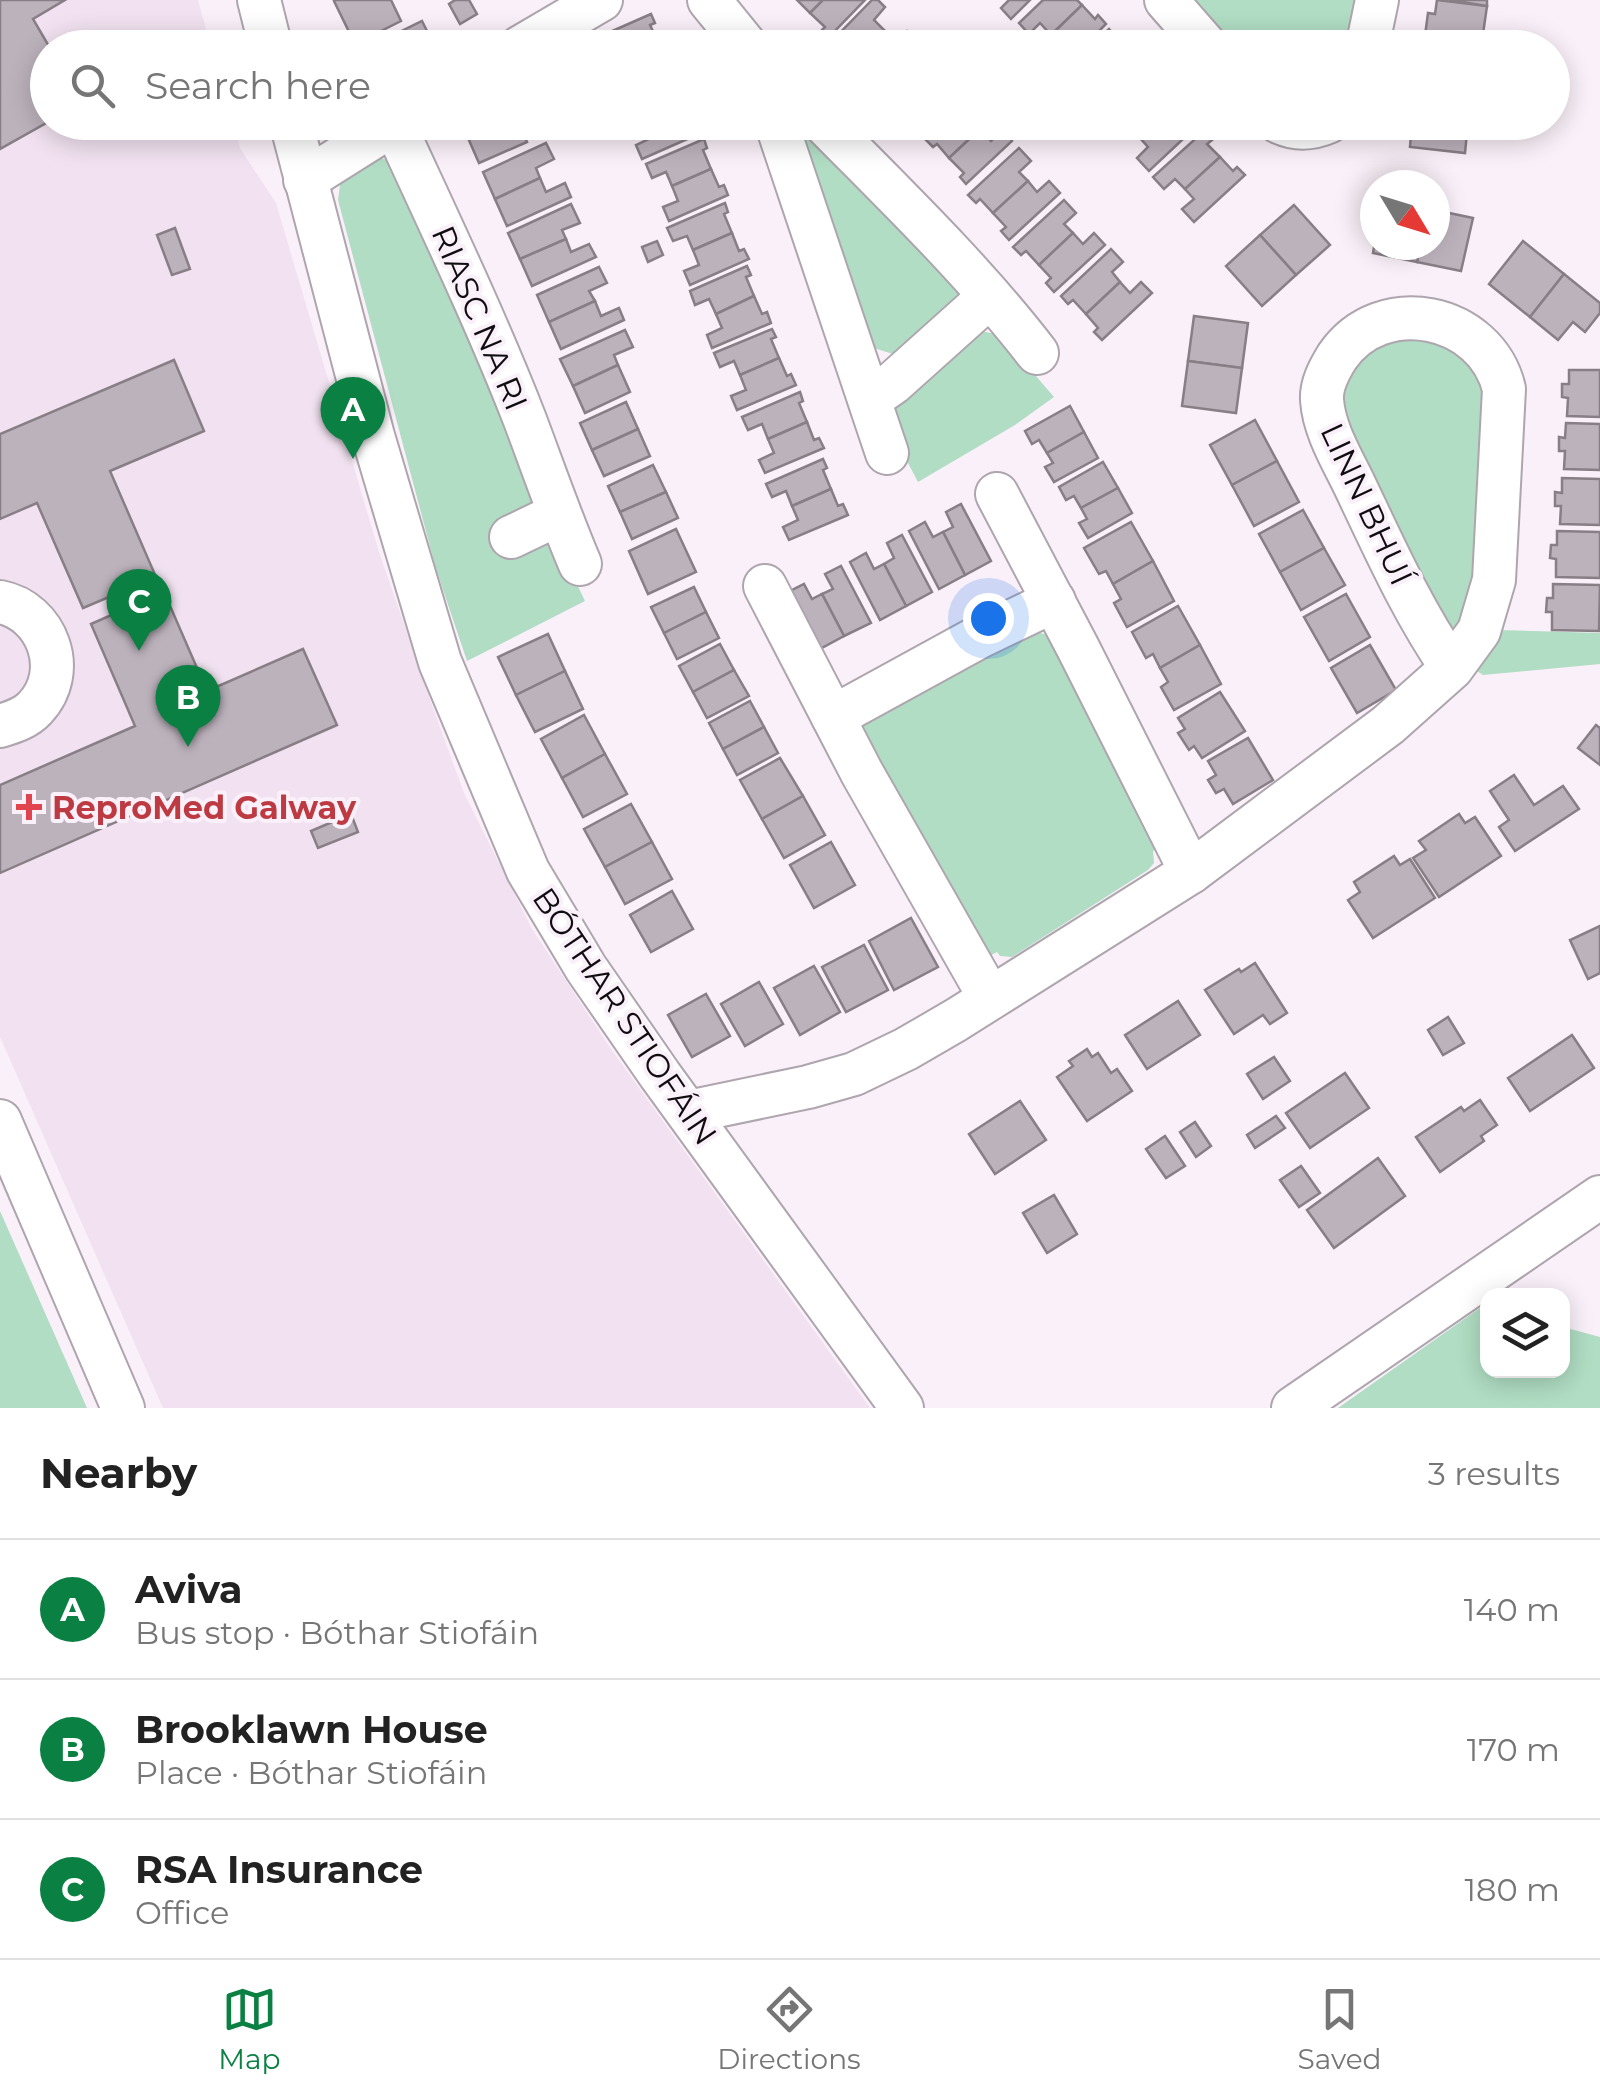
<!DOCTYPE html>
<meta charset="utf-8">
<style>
body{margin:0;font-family:Montserrat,sans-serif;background:#f2f2f2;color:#222}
.controls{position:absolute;right:30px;bottom:30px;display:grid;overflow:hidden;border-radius:20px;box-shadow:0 5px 25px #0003}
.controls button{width:90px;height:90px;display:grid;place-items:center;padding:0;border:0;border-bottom:2px solid #e0e0e0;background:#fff;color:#222;font:50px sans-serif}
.compass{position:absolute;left:1360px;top:170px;width:90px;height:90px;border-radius:50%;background:#fff;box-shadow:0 5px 25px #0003;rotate:128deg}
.you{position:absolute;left:988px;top:618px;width:35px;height:35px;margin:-25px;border:8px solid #fff;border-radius:50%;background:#1a73e8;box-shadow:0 0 0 15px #1a73e833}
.badge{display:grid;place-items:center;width:65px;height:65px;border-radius:50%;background:#0b8043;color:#fff;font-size:32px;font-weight:700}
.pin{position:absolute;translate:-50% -82px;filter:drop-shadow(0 2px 5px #0008)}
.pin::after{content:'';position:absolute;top:52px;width:35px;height:30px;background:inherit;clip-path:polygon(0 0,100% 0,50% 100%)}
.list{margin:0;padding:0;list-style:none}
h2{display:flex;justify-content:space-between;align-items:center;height:130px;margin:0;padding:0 40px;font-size:42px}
h2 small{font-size:32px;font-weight:400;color:#767676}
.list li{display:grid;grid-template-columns:65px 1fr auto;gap:30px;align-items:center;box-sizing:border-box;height:140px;padding:0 40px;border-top:2px solid #e0e0e0}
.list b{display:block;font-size:38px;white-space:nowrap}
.list p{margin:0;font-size:32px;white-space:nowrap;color:#767676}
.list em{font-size:32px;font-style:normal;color:#767676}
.icon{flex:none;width:55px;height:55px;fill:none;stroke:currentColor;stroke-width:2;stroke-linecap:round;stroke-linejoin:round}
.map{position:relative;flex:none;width:1600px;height:1408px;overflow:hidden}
.search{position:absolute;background:#fff;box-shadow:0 5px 25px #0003;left:30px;right:30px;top:30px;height:110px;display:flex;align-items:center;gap:25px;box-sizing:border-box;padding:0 35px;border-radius:55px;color:#767676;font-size:38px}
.sheet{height:550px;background:#fff}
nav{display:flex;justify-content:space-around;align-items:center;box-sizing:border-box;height:140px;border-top:2px solid #e0e0e0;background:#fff;font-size:28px;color:#767676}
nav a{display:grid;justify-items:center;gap:5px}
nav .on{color:#0b8043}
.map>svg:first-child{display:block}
.built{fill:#f2e2f1}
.green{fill:#b0ddc3}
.building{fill:#bcb2bc;stroke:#877e86;stroke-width:2.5}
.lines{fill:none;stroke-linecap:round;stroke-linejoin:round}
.minor-casing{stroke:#aea5ae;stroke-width:46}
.minor{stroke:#fff;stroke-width:42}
.health-dot{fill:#e0444e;stroke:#faf0f9;stroke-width:4}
.labels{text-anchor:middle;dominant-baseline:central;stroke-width:8;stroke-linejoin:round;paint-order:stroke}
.street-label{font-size:32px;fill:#100d10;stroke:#faf0f9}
.health-label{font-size:32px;font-weight:bold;fill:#be3a42;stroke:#faf0f9;text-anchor:start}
</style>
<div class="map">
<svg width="1600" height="1408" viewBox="0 0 1600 1408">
<rect width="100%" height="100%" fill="#faf0f9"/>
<path class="built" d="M0,0H198L211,47L48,48V122L233,123L240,148L276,203L379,552L436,716L464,793L532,929L611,1049L870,1408H163L0,1037Z"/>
<g class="green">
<path d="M1185,0H1366L1355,48L1225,47Z"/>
<path d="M787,123H803L963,291L961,304L902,357L874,348Z"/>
<path d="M378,156L392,163L534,489L533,503L518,518L536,539L549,542L561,551L585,601L467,661L436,569L338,200L341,177Z"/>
<path d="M980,331L996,334L1017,354L1054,397L1015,425L918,482L899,446L894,409L914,387Z"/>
<path d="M1380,337L1444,339L1486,378L1481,577L1457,632L1445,625L1340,415L1337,389Z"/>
<path d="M1498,630L1600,633V664L1483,675L1474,669Z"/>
<path d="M1037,632L1051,636L1161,846L1153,851L1154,863L1148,870L1012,957L1000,956L997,952L984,959L860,726L869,713Z"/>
<path d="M0,1211L87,1408H0Z"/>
<path d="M1484,1305L1487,1306L1488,1370H1562L1563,1327L1600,1337V1408H1338Z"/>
</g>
<g class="building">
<path d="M0,0H65L33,19L50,48H48V122L0,149Z"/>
<path d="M336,0H391L401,21L355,44L334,1Z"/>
<path d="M455,0H469L477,14L460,24L449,4Z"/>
<path d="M797,0H823L810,13Z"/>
<path d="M823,0H865L828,38L821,31L825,27L810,13Z"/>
<path d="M872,0H878L885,7L874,20L885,31L868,48H835L830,43Z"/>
<path d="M1009,0H1030L1011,19L1001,8Z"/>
<path d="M1043,0H1077L1082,5L1051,35L1040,23L1029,34L1019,23Z"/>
<path d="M1437,0L1487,6L1481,48L1424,43L1428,13L1435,14Z"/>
<path d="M1449,0H1487V6Z"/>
<path d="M1082,5L1095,19L1098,15L1106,24L1082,48H1060L1062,46L1051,35Z"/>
<path d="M651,14L655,23L650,25L659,44L651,48H597L594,39Z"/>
<path d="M422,21L432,41L419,48H367Z"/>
<path d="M1109,29L1115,36L1112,40L1119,48H1088Z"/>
<path d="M885,31L896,42L907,31L917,41L911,48H868Z"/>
<path d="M461,122H519L527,142L479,163Z"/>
<path d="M649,122H691L692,125L697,122L701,133L642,159L636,145L651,138L645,124Z"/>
<path d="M913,122H932L918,136L912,129L915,125Z"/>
<path d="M943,122H975L980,129L949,158L937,144L933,147L925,139Z"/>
<path d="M1113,122H1157L1140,138L1130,128L1119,138L1108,127Z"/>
<path d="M1157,122L1199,124L1149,171L1137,158L1148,147L1140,138Z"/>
<path d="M1412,122H1468L1465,153L1410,147Z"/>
<path d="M980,129L991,141L1003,130L1012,141L966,184L960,177L964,173L949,158Z"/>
<path d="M1204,131L1212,140L1207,144L1220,157L1185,189L1175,179L1164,189L1153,177Z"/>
<path d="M704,139L707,148L703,150L711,169L672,186L666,172L652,178L646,164Z"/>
<path d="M546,143L554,159L536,168L540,178L495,199L483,172Z"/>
<path d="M1019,148L1031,161L1019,172L1028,181L993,213L980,199L976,203L968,195Z"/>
<path d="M1220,157L1233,171L1237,167L1245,175L1194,222L1182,209L1194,199L1185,189Z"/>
<path d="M711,169L719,187L724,185L728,195L669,221L663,207L678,201L672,186Z"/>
<path d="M540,178L546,192L565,183L571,197L507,226L495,199Z"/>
<path d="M1028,181L1037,192L1049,181L1060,193L1009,240L1001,231L1006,227L993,213Z"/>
<path d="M1064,200L1076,213L1064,224L1073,233L1039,265L1026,251L1021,255L1013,247Z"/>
<path d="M725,203L728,212L724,214L732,233L693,250L687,236L673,241L667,228Z"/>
<path d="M571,204L580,223L562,230L566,239L520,259L508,233Z"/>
<path d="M1294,205L1330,245L1296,275L1260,235Z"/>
<path d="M1435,210L1473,218L1461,271L1417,262L1421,245H1435Z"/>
<path d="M175,228L190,269L172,275L157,235Z"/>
<path d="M732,233L739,251L744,249L749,259L690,285L684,271L699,265L693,250Z"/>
<path d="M1073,233L1083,244L1094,233L1105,245L1054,292L1046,283L1051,278L1039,265Z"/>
<path d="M1260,235L1296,275L1262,306L1226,266Z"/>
<path d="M566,239L571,252L589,244L596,257L532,286L520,259Z"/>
<path d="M657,241L663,255L648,262L642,247Z"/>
<path d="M1375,241V245H1421L1417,262L1373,253Z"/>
<path d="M1523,241L1564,274L1530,317L1489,284Z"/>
<path d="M1111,249L1123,262L1112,272L1120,282L1086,314L1073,300L1068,304L1061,296Z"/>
<path d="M747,266L751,275L746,277L754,296L716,314L709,299L695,305L690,291Z"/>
<path d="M599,267L607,283L589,291L595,301L549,322L537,295Z"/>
<path d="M1564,274L1600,303V313L1585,332L1573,322L1558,340L1530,317Z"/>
<path d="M1120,282L1130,293L1141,282L1152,293L1102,340L1094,332L1098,328L1086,314Z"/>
<path d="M754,296L762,314L767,312L771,323L712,348L707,335L722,328L716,314Z"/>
<path d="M595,301L601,316L619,308L624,320L561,349L549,322Z"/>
<path d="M1194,316L1248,323L1242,368L1188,361Z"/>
<path d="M772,329L776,337L771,339L779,358L740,375L734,361L720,367L714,353Z"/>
<path d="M625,330L633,347L614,355L618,365L573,386L560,359Z"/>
<path d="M779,358L787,376L791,374L796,385L737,410L731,396L746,390L740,375Z"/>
<path d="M174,360L204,431L110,471L156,577L83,608L37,503L0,519V434Z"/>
<path d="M1188,361L1242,368L1236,413L1182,406Z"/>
<path d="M618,365L630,392L585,413L573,386Z"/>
<path d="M1569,370H1600V417L1567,416L1568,398L1562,397V384H1569Z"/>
<path d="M800,392L803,401L799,403L807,422L768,439L762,424L748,430L742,417Z"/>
<path d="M626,402L638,429L592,450L580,423Z"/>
<path d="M1070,406L1084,432L1047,453L1039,440L1032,444L1025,431Z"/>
<path d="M1255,420L1277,461L1232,485L1210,445Z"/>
<path d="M807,422L814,440L819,438L824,448L765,473L759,460L774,453L768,439Z"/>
<path d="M1566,423L1600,424V470L1564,469L1565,451H1559V437L1565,438Z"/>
<path d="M638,429L650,456L604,476L592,450Z"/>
<path d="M1084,432L1098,458L1054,482L1045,467L1053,463L1047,453Z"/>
<path d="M823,459L827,468L823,470L831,489L792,506L786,491L772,497L766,484Z"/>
<path d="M1277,461L1299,502L1254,526L1232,485Z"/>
<path d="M1103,462L1118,488L1081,508L1074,496L1066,500L1059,487Z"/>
<path d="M653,465L666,492L620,512L608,486Z"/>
<path d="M1562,478L1600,479V525L1560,524L1561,506H1555V492L1562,493Z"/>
<path d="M1118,488L1132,513L1088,538L1079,523L1087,519L1081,508Z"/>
<path d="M831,489L838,506L843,504L848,515L789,540L783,527L798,520L792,506Z"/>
<path d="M666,492L678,518L632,539L620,512Z"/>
<path d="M961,504L991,561L965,575L943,532L953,527L946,512Z"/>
<path d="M1303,510L1324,548L1280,572L1259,534Z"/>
<path d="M925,522L933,537L943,532L965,575L939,589L909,531Z"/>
<path d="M1131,522L1153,561L1113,584L1106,571L1099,574L1084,548Z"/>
<path d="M676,529L696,572L648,594L629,551Z"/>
<path d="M1557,531L1600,532V578L1556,577V559L1550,558L1551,545H1557Z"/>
<path d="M902,535L932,592L906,606L884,564L894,558L887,543Z"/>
<path d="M1324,548L1345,585L1301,610L1280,572Z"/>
<path d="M866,553L874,569L884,564L906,606L880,620L850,562Z"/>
<path d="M1153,561L1174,601L1127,627L1114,603L1121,599L1113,584Z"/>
<path d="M841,566L871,623L844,636L822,594L833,589L825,574Z"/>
<path d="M804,584L812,599L822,594L844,636L818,650L788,592Z"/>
<path d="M1553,584L1600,585L1599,631L1552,630V612H1546L1547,598H1553Z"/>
<path d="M694,587L706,612L664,633L651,607Z"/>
<path d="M164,592L207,691L303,649L337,725L0,873V785L135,726L91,624Z"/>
<path d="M1346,594L1370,637L1329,661L1304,617Z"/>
<path d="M1178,606L1200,645L1160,668L1153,654L1146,658L1132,632Z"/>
<path d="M706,612L719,638L677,659L664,633Z"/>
<path d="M548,634L565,671L516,695L498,657Z"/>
<path d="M720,644L734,670L693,692L679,666Z"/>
<path d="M1200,645L1221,684L1174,710L1161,687L1168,682L1160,668Z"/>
<path d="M1370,645L1396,690L1357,713L1331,668Z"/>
<path d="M734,670L749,696L707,718L693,692Z"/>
<path d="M565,671L583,709L535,732L516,695Z"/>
<path d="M1220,692L1245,731L1202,758L1194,746L1189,750L1178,733L1185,729L1178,718Z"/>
<path d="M750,701L764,727L723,749L709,723Z"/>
<path d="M584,715L605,754L562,778L541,739Z"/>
<path d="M1596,725L1600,728V765L1578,748Z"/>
<path d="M764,727L778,753L737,775L723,749Z"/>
<path d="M1248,738L1273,780L1233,804L1224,789L1216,793L1208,780L1216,775L1208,761Z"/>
<path d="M605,754L627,794L583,817L562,778Z"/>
<path d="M780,758L803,796L762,819L740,780Z"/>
<path d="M1514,775L1534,805L1563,786L1579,809L1515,851L1499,827L1509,820L1490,791Z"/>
<path d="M803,796L825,835L784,858L762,819Z"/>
<path d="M631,804L652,842L605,867L584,829Z"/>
<path d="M351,814L358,832L318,848L311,831Z"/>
<path d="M1459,814L1465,823L1475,817L1501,856L1439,897L1413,858L1426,850L1419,841Z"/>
<path d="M652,842L672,879L625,904L605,867Z"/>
<path d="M831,842L855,885L814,908L790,865Z"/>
<path d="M1394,856L1400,865L1410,859L1435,898L1373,938L1348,900L1360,892L1354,882Z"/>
<path d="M672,891L693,929L651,952L630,915Z"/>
<path d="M911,918L938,967L894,990L869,941Z"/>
<path d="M1600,926V973L1588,979L1570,940Z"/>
<path d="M864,945L888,990L846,1012L822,967Z"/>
<path d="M1255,963L1287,1013L1270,1024L1263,1015L1234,1034L1205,990L1239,969L1241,972Z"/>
<path d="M814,966L840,1012L800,1035L774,988Z"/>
<path d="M759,982L783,1024L745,1046L721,1004Z"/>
<path d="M706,994L730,1036L692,1057L668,1015Z"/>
<path d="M1178,1001L1200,1035L1147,1069L1125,1035Z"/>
<path d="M1448,1017L1464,1043L1443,1055L1428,1030Z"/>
<path d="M1572,1035L1594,1068L1530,1111L1508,1078Z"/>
<path d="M1087,1049L1092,1057L1098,1053L1111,1073L1117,1069L1132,1091L1087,1121L1057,1077L1073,1066L1069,1061Z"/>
<path d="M1274,1057L1290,1081L1263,1099L1247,1074Z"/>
<path d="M1345,1073L1369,1108L1310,1148L1286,1113Z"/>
<path d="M1480,1100L1497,1125L1481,1136L1484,1141L1440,1172L1416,1137L1461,1107L1464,1111Z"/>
<path d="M1020,1101L1046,1140L995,1174L969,1134Z"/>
<path d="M1276,1116L1285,1128L1255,1148L1247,1135Z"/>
<path d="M1195,1122L1211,1146L1196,1157L1180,1132Z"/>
<path d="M1165,1136L1185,1166L1166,1178L1146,1149Z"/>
<path d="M1378,1158L1405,1196L1334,1248L1307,1210Z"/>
<path d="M1301,1166L1320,1193L1299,1207L1280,1180Z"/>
<path d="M1054,1195L1077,1234L1047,1253L1023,1213Z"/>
</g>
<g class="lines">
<defs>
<g id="minor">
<path d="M259,0L271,48"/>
<path d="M709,0L748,48"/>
<path d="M1166,0L1208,48"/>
<path d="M519,48L601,0"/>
<path d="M1367,48L1377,0"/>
<path d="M291,122L373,436L440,662L528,871L586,968L660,1075L902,1408"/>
<path d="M776,122L887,453"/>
<path d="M823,122C897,197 973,270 1037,353"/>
<path d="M1279,122C1296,130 1312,129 1328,122"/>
<path d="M394,124C439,222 486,320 525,420C543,468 560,517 580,564"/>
<path d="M305,180L397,122"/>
<path d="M870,399L893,383L990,296"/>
<path d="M997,494L1078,648L1191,872"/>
<path d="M511,537L559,514"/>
<path d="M765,586L862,773L990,998"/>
<path d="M0,602C47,611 70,671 35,708C26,718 13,722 0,726"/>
<path d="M833,717L979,637L1054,601"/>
<path d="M688,1112L808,1087L854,1074L906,1049L956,1020L1191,872L1388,725L1452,668L1479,631L1494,580L1504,389C1486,313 1381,292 1337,357C1329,370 1321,385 1322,400C1324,430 1342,459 1355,486C1384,547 1413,612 1452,668"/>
<path d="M0,1121L123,1408"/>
<path d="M1293,1408L1600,1197"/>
</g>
</defs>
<use href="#minor" class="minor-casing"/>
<use href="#minor" class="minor"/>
</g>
<path class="health-dot" d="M24 792h10v10h10v10h-10v10h-10v-10h-10v-10h10z"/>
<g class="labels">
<g class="street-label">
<text transform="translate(480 318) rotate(67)">RIASC NA RI</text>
<text transform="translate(1367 504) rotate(65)">LINN BHUÍ</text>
<text transform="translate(625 1016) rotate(56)">BÓTHAR STIOFÁIN</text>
</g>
<g class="health-label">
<text x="52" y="807">ReproMed Galway</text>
</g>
</g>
</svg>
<div class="controls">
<button><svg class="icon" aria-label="layers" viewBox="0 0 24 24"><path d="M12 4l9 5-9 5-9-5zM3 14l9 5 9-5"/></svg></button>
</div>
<svg class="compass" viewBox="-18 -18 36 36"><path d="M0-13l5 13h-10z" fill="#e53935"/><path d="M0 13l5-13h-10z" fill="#767676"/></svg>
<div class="you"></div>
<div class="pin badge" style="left:353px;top:459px">A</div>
<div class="pin badge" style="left:188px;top:747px">B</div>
<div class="pin badge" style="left:139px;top:651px">C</div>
<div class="search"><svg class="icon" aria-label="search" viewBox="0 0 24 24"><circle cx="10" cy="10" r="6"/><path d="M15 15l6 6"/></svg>Search here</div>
</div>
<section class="sheet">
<h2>Nearby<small>3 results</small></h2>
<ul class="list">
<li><span class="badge">A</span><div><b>Aviva</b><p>Bus stop · Bóthar Stiofáin</p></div><em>140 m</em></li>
<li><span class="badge">B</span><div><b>Brooklawn House</b><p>Place · Bóthar Stiofáin</p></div><em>170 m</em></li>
<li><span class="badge">C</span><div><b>RSA Insurance</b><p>Office</p></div><em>180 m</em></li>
</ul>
</section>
<nav>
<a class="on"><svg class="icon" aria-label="map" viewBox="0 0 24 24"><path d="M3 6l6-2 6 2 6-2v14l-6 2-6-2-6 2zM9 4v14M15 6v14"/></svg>Map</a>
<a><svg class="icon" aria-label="directions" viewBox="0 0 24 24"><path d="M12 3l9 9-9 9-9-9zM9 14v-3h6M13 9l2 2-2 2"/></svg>Directions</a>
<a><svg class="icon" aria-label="saved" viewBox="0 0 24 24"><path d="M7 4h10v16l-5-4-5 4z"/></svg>Saved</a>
</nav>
